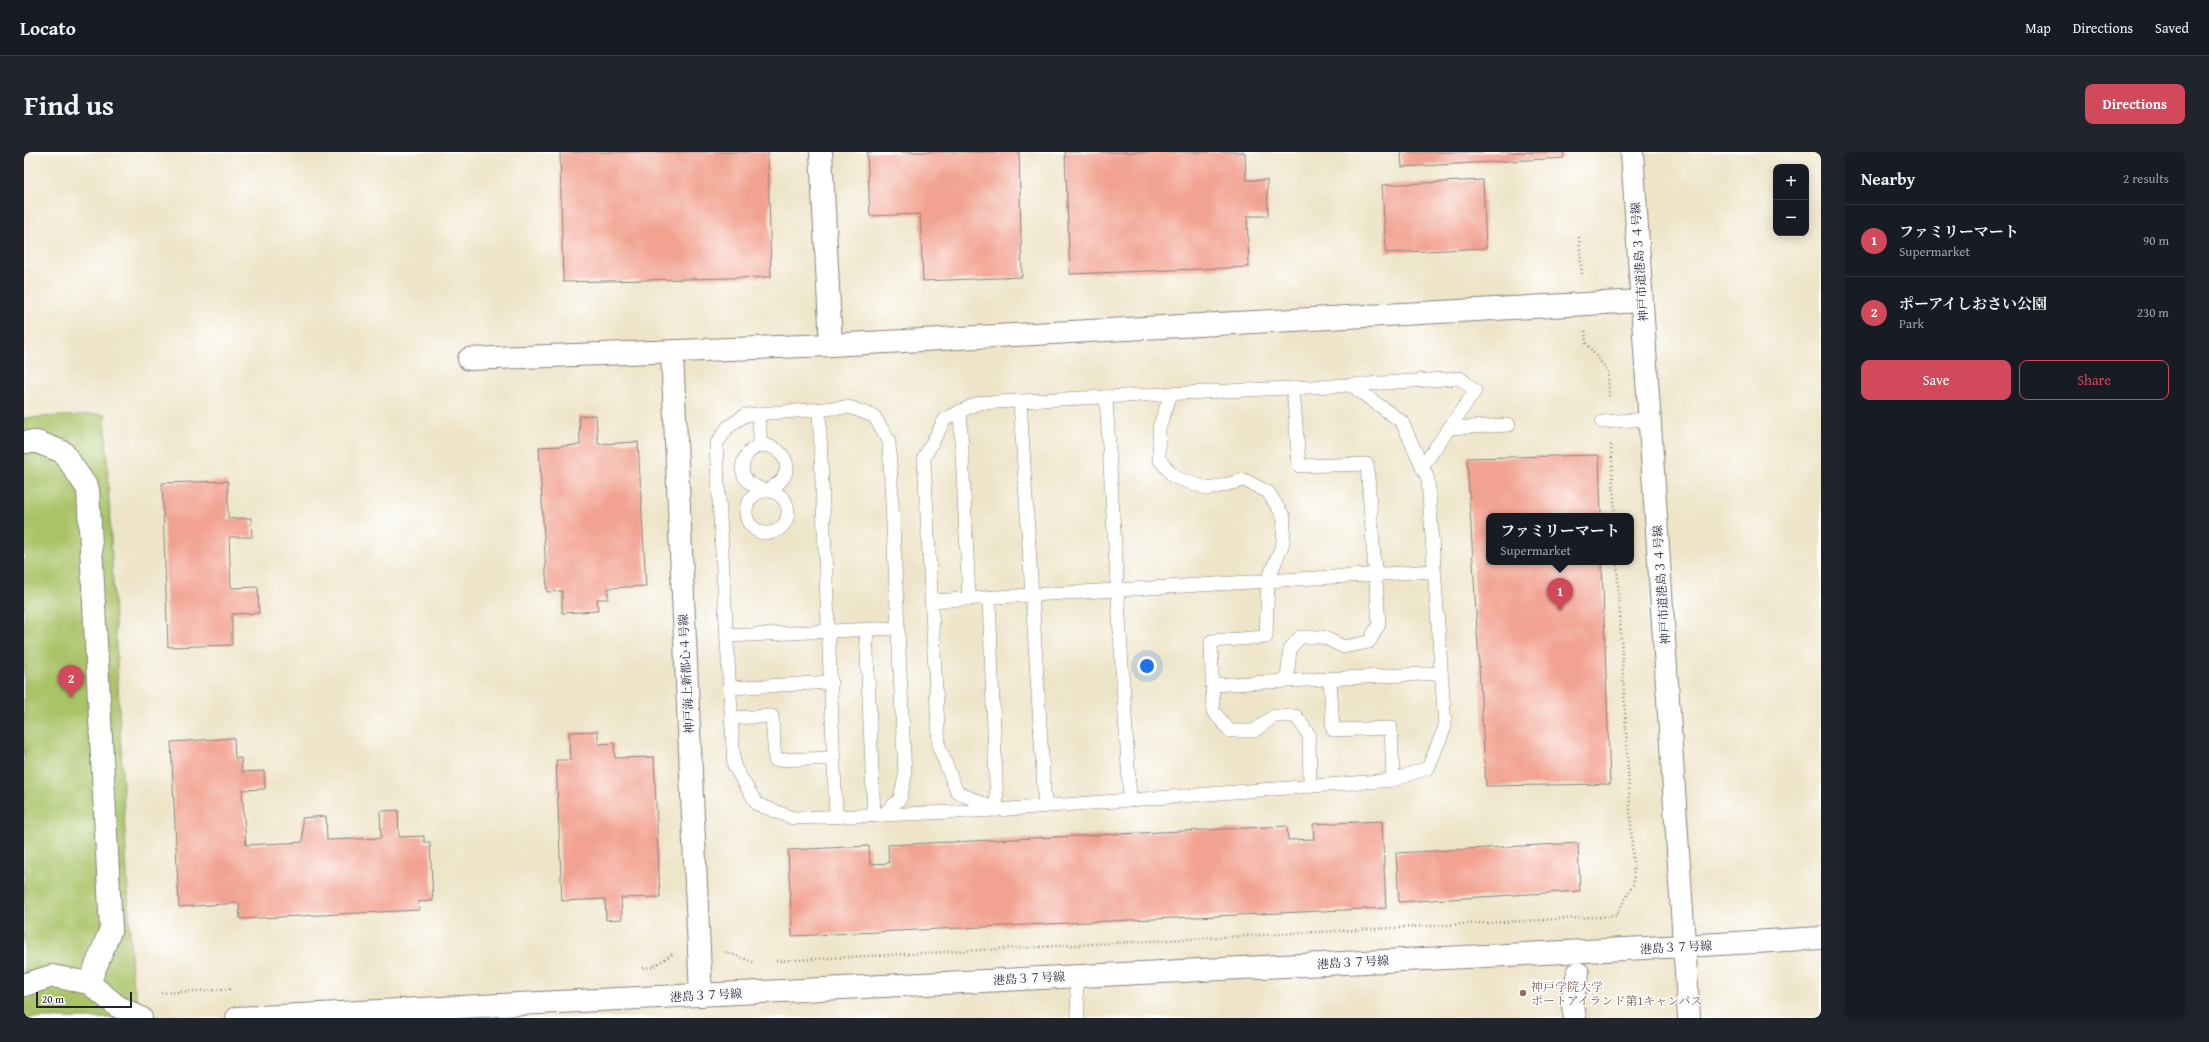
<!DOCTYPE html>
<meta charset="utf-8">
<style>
body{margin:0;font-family:"Gentium Book Plus","Noto Serif JP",serif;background:#20242c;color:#f1f3f6}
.controls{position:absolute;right:12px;top:12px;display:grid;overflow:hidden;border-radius:8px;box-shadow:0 2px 10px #0003}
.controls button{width:36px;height:36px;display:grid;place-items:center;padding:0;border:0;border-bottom:1px solid #363941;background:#171b24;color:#f1f3f6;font:20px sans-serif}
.scale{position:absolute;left:12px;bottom:10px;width:96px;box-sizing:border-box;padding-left:4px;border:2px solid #22223b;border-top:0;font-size:11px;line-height:14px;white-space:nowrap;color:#22223b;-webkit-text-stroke:3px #fff;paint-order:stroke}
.you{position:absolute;left:1123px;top:514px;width:14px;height:14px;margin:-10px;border:3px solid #fff;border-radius:50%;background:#1a73e8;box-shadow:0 0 0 6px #1a73e833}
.badge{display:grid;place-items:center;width:26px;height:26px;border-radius:50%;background:#d1495b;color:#fff;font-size:13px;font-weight:700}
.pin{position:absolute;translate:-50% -33px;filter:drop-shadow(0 1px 2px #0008)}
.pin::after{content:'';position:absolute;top:21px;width:14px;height:12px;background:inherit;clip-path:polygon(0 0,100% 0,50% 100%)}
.popup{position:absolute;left:1462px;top:361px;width:148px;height:52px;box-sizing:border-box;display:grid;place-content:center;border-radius:8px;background:#171b24;filter:drop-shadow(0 1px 3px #0005);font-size:13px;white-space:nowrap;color:#9ea1a6}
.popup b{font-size:15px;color:#f1f3f6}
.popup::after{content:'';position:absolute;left:50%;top:100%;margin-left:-8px;border:8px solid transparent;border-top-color:#171b24}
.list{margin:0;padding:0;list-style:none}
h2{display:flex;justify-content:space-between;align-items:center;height:52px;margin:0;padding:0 16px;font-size:17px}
h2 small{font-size:13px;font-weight:400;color:#9ea1a6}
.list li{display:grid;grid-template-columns:26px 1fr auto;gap:12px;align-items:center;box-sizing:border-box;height:72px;padding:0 16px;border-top:1px solid #363941}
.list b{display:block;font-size:15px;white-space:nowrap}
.list p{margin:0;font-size:13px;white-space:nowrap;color:#9ea1a6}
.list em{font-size:13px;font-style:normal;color:#9ea1a6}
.actions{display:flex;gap:8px;padding:12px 16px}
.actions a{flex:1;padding:9px 0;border:1px solid #d1495b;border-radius:8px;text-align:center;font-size:14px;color:#d1495b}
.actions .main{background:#d1495b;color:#fff}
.map{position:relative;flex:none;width:1797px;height:866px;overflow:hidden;border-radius:8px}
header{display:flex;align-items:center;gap:24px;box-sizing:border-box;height:56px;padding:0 20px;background:#171b24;border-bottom:1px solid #363941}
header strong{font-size:19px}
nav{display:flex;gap:22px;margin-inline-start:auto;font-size:14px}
.intro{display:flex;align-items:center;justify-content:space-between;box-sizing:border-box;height:96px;padding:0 24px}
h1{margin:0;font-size:28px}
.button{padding:10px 18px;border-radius:8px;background:#d1495b;color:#fff;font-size:14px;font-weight:700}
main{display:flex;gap:24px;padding:0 24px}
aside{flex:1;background:#171b24;border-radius:8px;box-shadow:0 2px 10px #0003}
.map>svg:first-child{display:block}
.green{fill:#aac368;stroke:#667252}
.building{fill:#f2a290}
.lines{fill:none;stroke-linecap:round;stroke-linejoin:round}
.lane-casing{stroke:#888482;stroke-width:14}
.street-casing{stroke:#888482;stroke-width:24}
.secondary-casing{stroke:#888482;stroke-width:24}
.path{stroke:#888482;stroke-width:2.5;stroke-dasharray:1 3;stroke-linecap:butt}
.lane{stroke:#fff;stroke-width:13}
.street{stroke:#fff;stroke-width:22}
.secondary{stroke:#fff;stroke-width:22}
.education-dot{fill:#8d6e63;stroke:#fff;stroke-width:1.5}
.labels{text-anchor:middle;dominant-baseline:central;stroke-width:3;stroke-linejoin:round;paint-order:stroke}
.street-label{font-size:12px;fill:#22223b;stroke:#fff}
.education-label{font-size:12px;fill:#785e54;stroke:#fff;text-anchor:start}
</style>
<header>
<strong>Locato</strong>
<nav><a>Map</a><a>Directions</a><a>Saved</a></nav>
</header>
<div class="intro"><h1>Find us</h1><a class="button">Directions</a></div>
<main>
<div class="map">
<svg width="1797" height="866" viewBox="0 0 1797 866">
<rect width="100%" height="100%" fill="#fff"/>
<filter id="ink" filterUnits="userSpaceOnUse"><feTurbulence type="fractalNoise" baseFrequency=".025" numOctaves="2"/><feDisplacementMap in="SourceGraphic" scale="8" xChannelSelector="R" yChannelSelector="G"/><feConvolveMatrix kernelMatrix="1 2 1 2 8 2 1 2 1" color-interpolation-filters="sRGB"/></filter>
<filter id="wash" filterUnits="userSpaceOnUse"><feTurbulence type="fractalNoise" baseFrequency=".012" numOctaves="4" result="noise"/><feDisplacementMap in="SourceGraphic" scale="16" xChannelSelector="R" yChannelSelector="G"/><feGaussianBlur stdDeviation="0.9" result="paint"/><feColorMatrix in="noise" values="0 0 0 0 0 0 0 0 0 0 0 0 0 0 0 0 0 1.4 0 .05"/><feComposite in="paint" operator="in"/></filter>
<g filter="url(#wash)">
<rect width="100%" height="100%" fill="#eee5c9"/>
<path class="green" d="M81,262L108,826L118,866H0V266Z"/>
<g id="blocks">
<g class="building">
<path d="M536,0H744L747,125L539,130Z"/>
<path d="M843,0H995L998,125L899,129L896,62L846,64Z"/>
<path d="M1041,0H1221L1222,28H1243L1244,64H1223L1225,115L1046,122Z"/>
<path d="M1377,0H1539L1540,6L1378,15Z"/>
<path d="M1459,28L1462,96L1362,101L1358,33Z"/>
<path d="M572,263L574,292L614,290L622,434L584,436V447H573L574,459L538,461V439L523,440L515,295L556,293L555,264Z"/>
<path d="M1575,303L1577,364H1465V410H1578L1586,632L1462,634L1443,306Z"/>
<path d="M204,329V367L227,366L228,385H205L207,436L234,435L235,461L208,462V493L144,495L138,331Z"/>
<path d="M574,579V592L590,591L591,606L630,605L636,745L597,746L598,767L582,768L581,747L538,749L532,608H546L545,580Z"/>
<path d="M210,586L211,606H217L218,620L240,619L241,637L218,638L222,693L279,690L278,666L302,664L303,688L357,686L356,659L374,658L375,685L400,684V690H406L409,749L394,750L395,758L216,767L215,751L155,755L147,590Z"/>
<path d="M1358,669L1362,756L768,784L764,698L845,694L846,712L865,711L864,693L1263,674L1264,688L1290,687L1289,672Z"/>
<path d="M1554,691L1556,739L1375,750L1372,701Z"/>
</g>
</g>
</g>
<g filter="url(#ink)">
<use href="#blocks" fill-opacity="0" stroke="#888482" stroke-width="1"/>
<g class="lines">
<defs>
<g id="lane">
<path d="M1327,233L1378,270L1404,327L1421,575L1404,616L1369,628L973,658L933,640L915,595L900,306L921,267L954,251Z"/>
<path d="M1327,233L1436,226L1451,239L1398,315"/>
<path d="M1147,242L1135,276V307L1150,325L1185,337L1220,328L1244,340L1260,365L1259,391L1244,428L1242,485L1187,489L1189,559L1206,579H1230L1250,564H1272L1285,583L1286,634"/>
<path d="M1082,245L1106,648"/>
<path d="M996,249L1021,654"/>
<path d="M825,255L850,264L865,289L881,624L876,647L858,663L769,666L733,652L710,614L692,293L703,276L721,263Z"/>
<path d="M795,258L812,664"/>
<path d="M936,259L945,446"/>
<path d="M734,262L737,293"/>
<path d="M1578,270L1625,267"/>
<path d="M1425,276L1485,273"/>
<path d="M737,293C754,293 770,309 759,326C755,333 747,335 741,339C736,336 730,334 726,331C711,319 720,298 737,293Z"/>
<circle cx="743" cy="360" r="21"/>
<path d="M907,449L1410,419"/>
<path d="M842,477L850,664"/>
<path d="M703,484L873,476"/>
<path d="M1306,526L1309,578L1367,576L1369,628"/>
<path d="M1263,528L1266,497L1276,485H1299L1320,495L1345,490L1355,472L1343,312L1275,314L1269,236"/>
<path d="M1188,533L1417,521"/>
<path d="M706,536L807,530"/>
<path d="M707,566L748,564L751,608L810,606"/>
<path d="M858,663L973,658L965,445"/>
<path d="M1052,823L1054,866"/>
</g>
<g id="street">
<path d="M0,833L28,824L65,831L93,854L117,866"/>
<path d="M1551,866L1548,848L1554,821"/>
</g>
<g id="secondary">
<path d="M797,0L807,193"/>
<path d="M1608,0L1665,866"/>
<path d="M648,200L677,843"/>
<path d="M445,207L807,193L1617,149"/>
<path d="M0,290H13L39,300L64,337L87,777L65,831"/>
<path d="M213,866L1661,794L1797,786"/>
</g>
</defs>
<use href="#lane" class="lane-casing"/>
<use href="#street" class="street-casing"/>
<use href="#secondary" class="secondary-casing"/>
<g class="path">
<path d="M1555,85L1558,124"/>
<path d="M1561,179L1562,191L1584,219L1585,246"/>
<path d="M1587,293L1591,364"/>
<path d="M702,800L729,810"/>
<path d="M752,809L1592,764L1610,731L1593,410"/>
<path d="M619,816L629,815L648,802"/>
<path d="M137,841L208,837"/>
</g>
<use href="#lane" class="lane"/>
<use href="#street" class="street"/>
<use href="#secondary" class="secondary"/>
</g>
</g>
<circle class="education-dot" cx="1499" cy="841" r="4"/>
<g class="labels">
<g class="street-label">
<text transform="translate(1615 110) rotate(-94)">神戸市道港島３４号線</text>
<text transform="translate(1637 433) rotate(-94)">神戸市道港島３４号線</text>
<text transform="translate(662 522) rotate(-93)">神戸海上新都心４号線</text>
<text transform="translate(1652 795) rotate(-3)">港島３７号線</text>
<text transform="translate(1329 810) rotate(-3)">港島３７号線</text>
<text transform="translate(1005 826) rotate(-3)">港島３７号線</text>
<text transform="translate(682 843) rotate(-3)">港島３７号線</text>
</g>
<g class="education-label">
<text x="1507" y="834">神戸学院大学<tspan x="1507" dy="14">ポートアイランド第1キャンパス</tspan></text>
</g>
</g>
</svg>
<div class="controls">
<button>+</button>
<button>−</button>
</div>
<div class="scale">20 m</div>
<div class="you"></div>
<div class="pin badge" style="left:1536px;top:459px">1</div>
<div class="popup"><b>ファミリーマート</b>Supermarket</div>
<div class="pin badge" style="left:47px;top:546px">2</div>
</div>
<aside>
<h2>Nearby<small>2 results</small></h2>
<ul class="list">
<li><span class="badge">1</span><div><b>ファミリーマート</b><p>Supermarket</p></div><em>90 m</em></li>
<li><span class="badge">2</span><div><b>ポーアイしおさい公園</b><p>Park</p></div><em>230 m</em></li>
</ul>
<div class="actions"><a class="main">Save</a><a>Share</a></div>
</aside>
</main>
